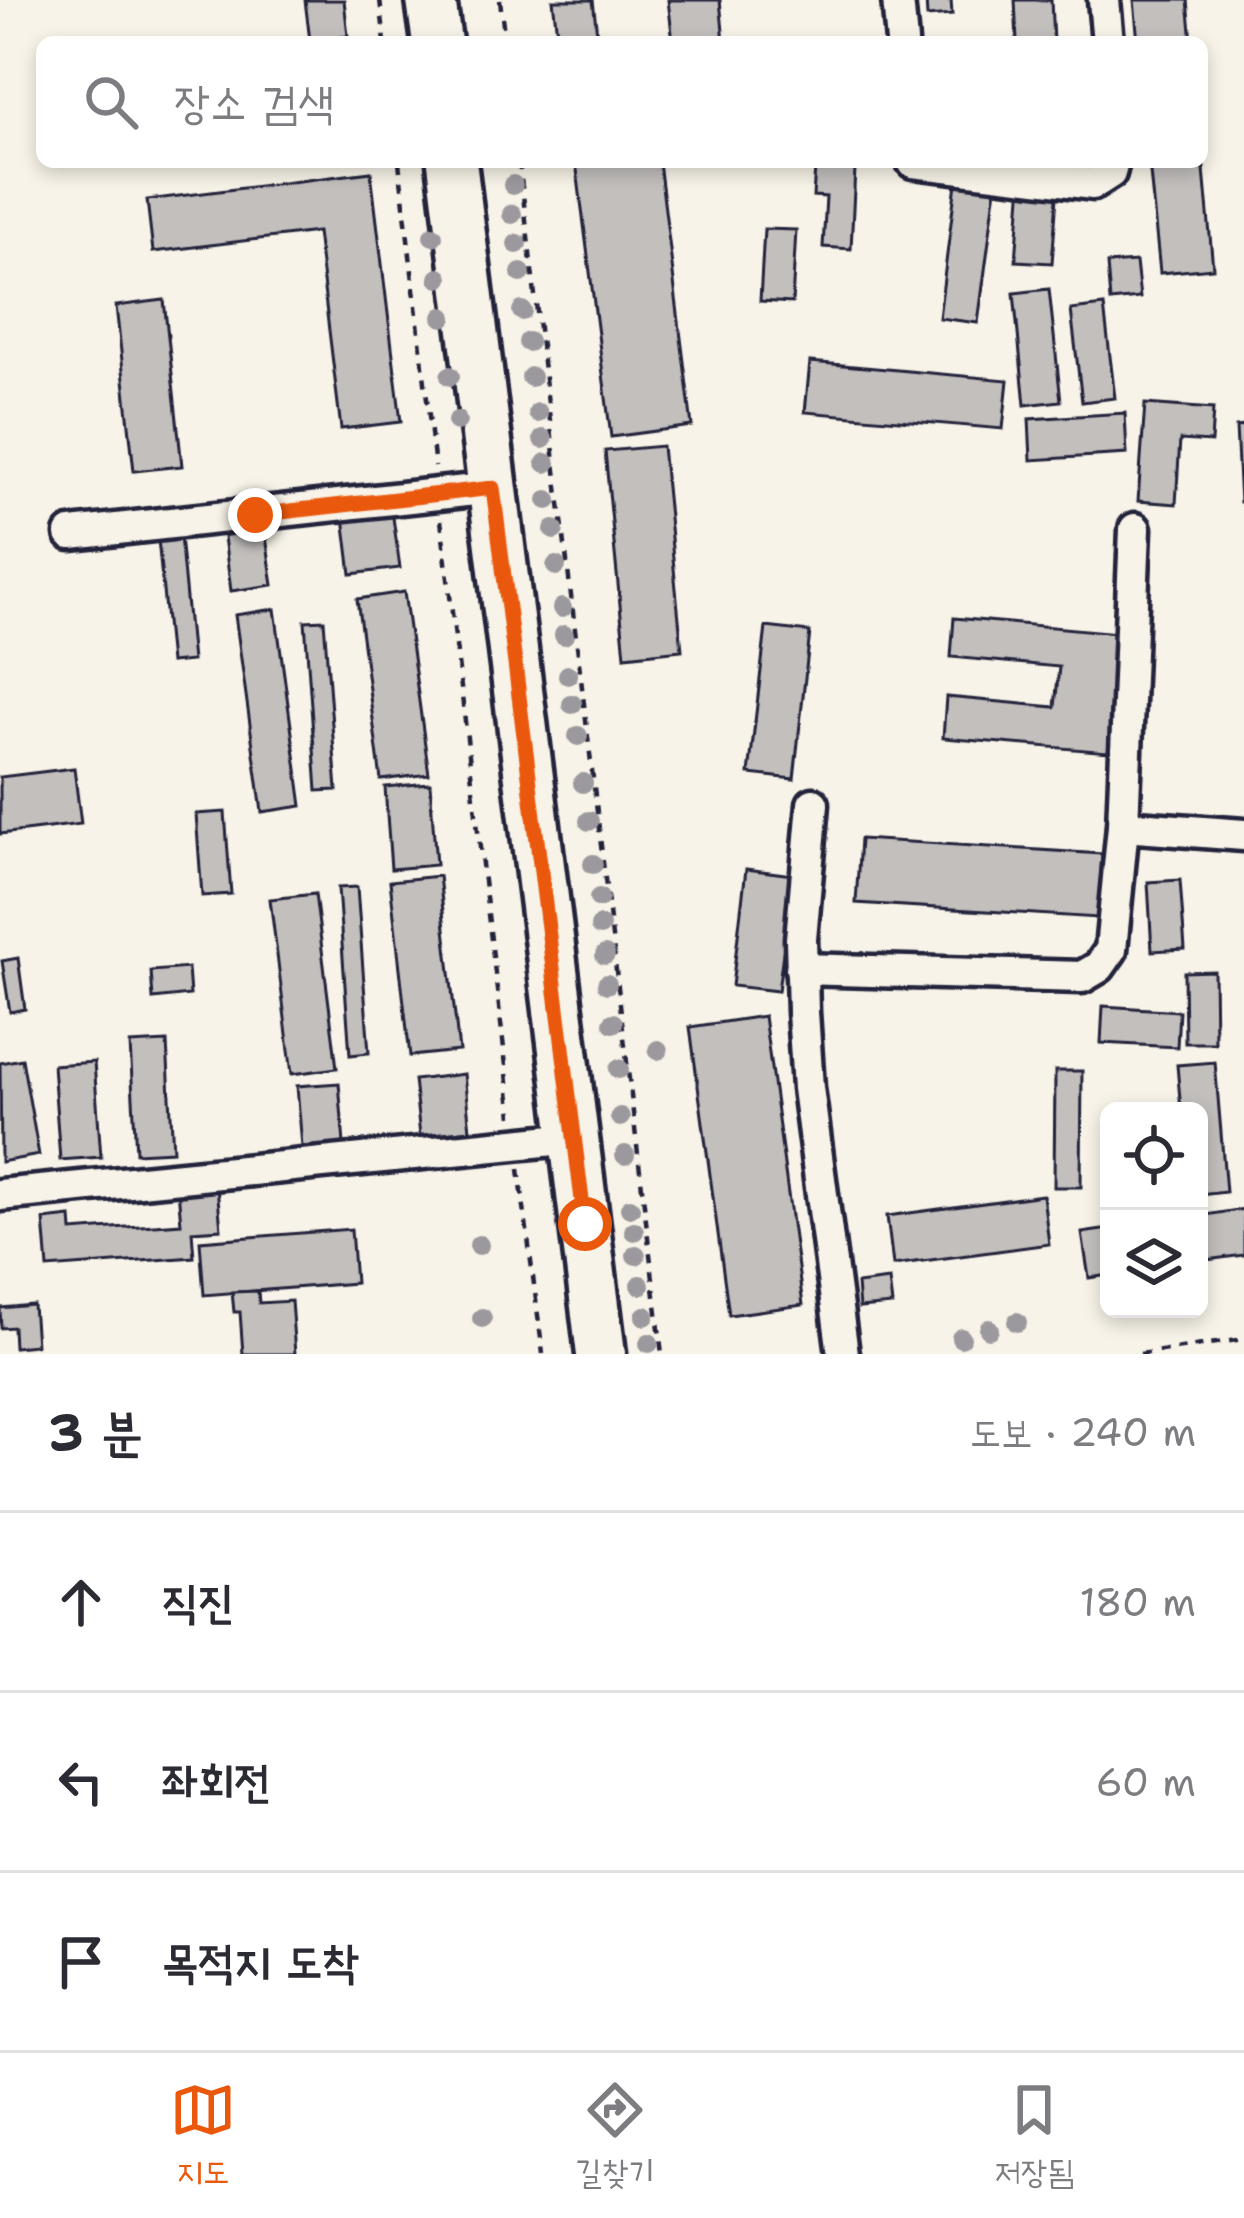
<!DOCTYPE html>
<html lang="ko">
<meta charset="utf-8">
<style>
body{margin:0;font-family:"Shantell Sans","Poor Story",sans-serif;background:#f2f2f3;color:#2b2b33}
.controls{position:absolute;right:36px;bottom:36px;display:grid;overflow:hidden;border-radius:18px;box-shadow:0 6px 18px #0003}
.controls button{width:108px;height:108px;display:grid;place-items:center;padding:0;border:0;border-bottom:3px solid #e1e1e2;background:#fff;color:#2b2b33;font:60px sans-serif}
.stop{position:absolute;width:36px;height:36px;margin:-27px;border:9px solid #ea580c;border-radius:50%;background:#fff}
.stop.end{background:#ea580c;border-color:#fff;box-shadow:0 3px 12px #0008}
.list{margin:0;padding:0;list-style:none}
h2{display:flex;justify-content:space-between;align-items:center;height:156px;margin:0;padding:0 48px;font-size:51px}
h2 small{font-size:39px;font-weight:400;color:#7c7c81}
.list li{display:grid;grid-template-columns:78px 1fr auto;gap:36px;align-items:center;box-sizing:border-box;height:180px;padding:0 48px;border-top:3px solid #e1e1e2}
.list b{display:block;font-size:45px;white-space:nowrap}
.list em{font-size:39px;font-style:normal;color:#7c7c81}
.icon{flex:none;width:66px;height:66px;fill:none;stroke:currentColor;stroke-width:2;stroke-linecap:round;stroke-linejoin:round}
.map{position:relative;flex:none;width:1244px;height:1354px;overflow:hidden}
.search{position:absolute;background:#fff;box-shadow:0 6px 18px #0003;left:36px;right:36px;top:36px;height:132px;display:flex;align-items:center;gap:30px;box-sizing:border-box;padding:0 42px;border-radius:18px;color:#7c7c81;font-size:45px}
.sheet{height:696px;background:#fff}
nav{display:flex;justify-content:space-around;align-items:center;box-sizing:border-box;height:168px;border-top:3px solid #e1e1e2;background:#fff;font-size:33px;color:#7c7c81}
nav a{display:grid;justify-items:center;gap:6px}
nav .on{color:#ea580c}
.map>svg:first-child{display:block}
.building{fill:#c2bfbd;stroke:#22223b;stroke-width:3}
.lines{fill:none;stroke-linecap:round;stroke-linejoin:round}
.street-casing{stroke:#22223b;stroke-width:39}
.primary-casing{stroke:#22223b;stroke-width:57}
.path{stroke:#22223b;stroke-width:4.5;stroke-dasharray:9 9;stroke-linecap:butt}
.street{stroke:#f7f3e8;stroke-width:30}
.primary{stroke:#f7f3e8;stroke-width:48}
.tree{fill:#9b999d}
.route{stroke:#ea580c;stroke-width:15}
</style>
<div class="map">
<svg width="1244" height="1354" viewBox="0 0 1244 1354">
<rect width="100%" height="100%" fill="#f7f3e8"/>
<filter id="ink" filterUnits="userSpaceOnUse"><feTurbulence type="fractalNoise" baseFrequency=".00833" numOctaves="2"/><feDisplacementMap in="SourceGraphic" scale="24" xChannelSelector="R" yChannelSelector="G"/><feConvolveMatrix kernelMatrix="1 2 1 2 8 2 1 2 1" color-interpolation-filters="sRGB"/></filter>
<g filter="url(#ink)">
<g class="building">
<path d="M305,0H344L348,36L310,41Z"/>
<path d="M553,0H593L598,42H558Z"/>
<path d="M668,0H720L724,42H673Z"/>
<path d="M926,0H951L952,15L927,17Z"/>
<path d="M1015,0H1051L1053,42H1017Z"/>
<path d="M1134,0H1188L1192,42H1138Z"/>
<path d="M1202,148L1213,268L1160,273L1149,162H1202Z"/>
<path d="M576,162H659L692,426L611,437Z"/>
<path d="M815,167L855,169L851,249L823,247L826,197L813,196Z"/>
<path d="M371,172L401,422L341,429L317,232L153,252L147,200Z"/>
<path d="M957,175L997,180L978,323L939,318Z"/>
<path d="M1022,182L1058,184L1052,263L1016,261Z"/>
<path d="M764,229L796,230L792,303L760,301Z"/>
<path d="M1136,262L1140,298L1110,301L1107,264Z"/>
<path d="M1049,289L1061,401L1025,405L1014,293Z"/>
<path d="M164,300L182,466L134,471L116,306Z"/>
<path d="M1104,306L1115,398L1082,402L1071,310Z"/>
<path d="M810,362L1008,380L1003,429L805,412Z"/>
<path d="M1145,404L1213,409L1211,442L1180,440L1176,504L1138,501Z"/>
<path d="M1125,413L1127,454L1031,460L1029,419Z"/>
<path d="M1244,426V502H1240L1236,427Z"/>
<path d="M662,446L682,650L625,656L605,451Z"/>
<path d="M392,510L400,568L351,574L344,517Z"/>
<path d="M264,523L273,585L231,591L223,529Z"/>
<path d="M180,536L192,661L170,663L158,539Z"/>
<path d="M404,592L429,774L381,780L357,599Z"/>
<path d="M275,609L302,806L262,812L235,615Z"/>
<path d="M954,618L1119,633L1108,752L943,738L946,697L1055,707L1059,667L951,657Z"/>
<path d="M324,620L337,790L317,791L305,621Z"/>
<path d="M766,627L810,632L794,779L749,774Z"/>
<path d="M74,768L81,824L0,834V777Z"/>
<path d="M430,783L436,865L391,869L385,787Z"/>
<path d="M225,812L231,894L202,896L196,814Z"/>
<path d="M860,839L1102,854L1098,918L856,903Z"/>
<path d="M746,869L793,875L778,991L732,986Z"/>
<path d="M439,876L459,1051L410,1056L390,881Z"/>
<path d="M1180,880L1185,949L1152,951L1148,882Z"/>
<path d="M357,887L369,1053L350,1055L338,888Z"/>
<path d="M315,894L337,1068L292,1074L270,899Z"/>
<path d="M18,958L25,1009L10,1012L2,961Z"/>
<path d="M188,968L190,995L153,999L151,971Z"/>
<path d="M1214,971L1215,1043H1185L1184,972Z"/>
<path d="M1103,1006L1179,1011L1177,1047L1101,1043Z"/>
<path d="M764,1016L803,1305L729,1315L690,1027Z"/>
<path d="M167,1042L173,1151L136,1153L130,1044Z"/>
<path d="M22,1059L39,1155L1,1162L0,1063Z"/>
<path d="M94,1062L101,1157L60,1160L53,1065Z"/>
<path d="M1215,1062L1226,1192L1199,1195V1111H1181L1177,1065Z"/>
<path d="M1055,1071H1082L1081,1187H1054Z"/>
<path d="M464,1074L470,1130L420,1136L414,1080Z"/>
<path d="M339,1083L344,1144L302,1147L297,1086Z"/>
<path d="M217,1187L221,1229L192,1231L194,1257L48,1268L44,1220L71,1217L72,1231L181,1223L178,1190Z"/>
<path d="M1043,1195L1049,1244L893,1265L887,1216Z"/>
<path d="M1244,1209V1255L1199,1261V1216Z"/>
<path d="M351,1229L355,1283L204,1295L200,1241Z"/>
<path d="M1109,1229V1275L1089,1278L1082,1233Z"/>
<path d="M889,1280L892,1305L859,1308L857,1284Z"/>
<path d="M258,1291L259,1303L291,1301L295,1354H243L240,1312H234L232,1292Z"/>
<path d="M33,1305L36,1345L14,1347L13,1327L1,1328L0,1308Z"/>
</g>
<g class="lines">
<defs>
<g id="street">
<path d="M898,0L902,42"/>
<path d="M1104,0L1108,42"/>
<path d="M913,162L1093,184L1110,173L1113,162"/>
<path d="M71,534L493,488"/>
<path d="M813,804L801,939L803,1012L808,1088L843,1354"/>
<path d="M1123,826L1244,835"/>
<path d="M801,969L1082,977L1099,967L1111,950L1123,826L1135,529"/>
<path d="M0,1195L574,1138"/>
</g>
<g id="primary">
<path d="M431,0L437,42"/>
<path d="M452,162L601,1354"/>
</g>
</defs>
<use href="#street" class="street-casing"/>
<use href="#primary" class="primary-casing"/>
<g class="path">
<path d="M380,0L385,42"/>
<path d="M500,0L505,42"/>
<path d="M399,162L435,467"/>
<path d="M519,162L662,1354"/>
<path d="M441,520L512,1116"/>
<path d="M519,1169L543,1354"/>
<path d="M1140,1354L1244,1339"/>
</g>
<use href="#street" class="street"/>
<use href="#primary" class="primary"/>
</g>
<g class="tree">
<circle cx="513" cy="185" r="10"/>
<circle cx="512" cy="214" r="10"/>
<circle cx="433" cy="236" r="10"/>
<circle cx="517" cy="244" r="10"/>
<circle cx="521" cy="273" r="10"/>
<circle cx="439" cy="278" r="10"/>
<circle cx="522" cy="311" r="10"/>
<circle cx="443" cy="317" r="10"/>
<circle cx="528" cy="342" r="10"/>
<circle cx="450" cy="376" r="10"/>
<circle cx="531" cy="377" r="10"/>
<circle cx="538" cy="413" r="10"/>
<circle cx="457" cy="421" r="10"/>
<circle cx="543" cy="439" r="10"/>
<circle cx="546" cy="463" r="10"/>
<circle cx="548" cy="500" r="10"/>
<circle cx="554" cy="530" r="10"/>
<circle cx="556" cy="566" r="10"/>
<circle cx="562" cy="608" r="10"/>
<circle cx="564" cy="635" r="10"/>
<circle cx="568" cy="675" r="10"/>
<circle cx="572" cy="704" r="10"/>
<circle cx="578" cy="736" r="10"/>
<circle cx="583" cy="783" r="10"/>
<circle cx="589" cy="821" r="10"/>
<circle cx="593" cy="864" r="10"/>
<circle cx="599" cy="898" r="10"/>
<circle cx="600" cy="926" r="10"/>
<circle cx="605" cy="955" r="10"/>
<circle cx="607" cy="984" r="10"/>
<circle cx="613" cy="1023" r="10"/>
<circle cx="658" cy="1050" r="10"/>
<circle cx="619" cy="1069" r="10"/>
<circle cx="620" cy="1117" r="10"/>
<circle cx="625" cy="1155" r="10"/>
<circle cx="630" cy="1208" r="10"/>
<circle cx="634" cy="1231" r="10"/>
<circle cx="479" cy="1245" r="10"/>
<circle cx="636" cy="1255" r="10"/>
<circle cx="640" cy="1285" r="10"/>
<circle cx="645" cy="1316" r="10"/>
<circle cx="482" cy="1318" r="10"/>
<circle cx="1017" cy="1322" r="10"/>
<circle cx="989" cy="1329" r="10"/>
<circle cx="961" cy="1338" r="10"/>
<circle cx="649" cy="1343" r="10"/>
</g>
</g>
<g class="lines" filter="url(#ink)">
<path class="route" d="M255,515L493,488L585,1224"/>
</g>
</svg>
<div class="controls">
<button><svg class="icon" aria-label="locate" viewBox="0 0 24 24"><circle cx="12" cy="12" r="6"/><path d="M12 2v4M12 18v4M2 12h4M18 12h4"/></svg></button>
<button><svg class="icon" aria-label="layers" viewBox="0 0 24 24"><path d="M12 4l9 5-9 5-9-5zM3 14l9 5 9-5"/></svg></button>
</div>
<div class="stop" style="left:585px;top:1224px"></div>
<div class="stop end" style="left:255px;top:515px"></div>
<div class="search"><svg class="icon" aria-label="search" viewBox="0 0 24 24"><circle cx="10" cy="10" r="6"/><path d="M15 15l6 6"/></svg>장소 검색</div>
</div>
<section class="sheet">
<h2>3 분<small>도보 · 240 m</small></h2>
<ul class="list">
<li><svg class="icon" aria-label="ahead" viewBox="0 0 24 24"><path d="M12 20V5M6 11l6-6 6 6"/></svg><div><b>직진</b></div><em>180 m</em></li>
<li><svg class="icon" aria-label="left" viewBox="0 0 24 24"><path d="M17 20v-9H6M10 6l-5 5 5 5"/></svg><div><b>좌회전</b></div><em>60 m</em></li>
<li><svg class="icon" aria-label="arrive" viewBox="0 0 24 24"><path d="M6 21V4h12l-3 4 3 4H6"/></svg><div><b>목적지 도착</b></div></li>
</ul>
</section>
<nav>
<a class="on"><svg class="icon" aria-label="map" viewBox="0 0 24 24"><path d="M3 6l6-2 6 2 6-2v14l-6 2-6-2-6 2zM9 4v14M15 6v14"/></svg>지도</a>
<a><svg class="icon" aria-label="directions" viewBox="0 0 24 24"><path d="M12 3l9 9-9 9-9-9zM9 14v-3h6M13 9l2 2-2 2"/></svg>길찾기</a>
<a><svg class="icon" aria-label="saved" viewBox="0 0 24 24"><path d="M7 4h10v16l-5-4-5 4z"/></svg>저장됨</a>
</nav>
